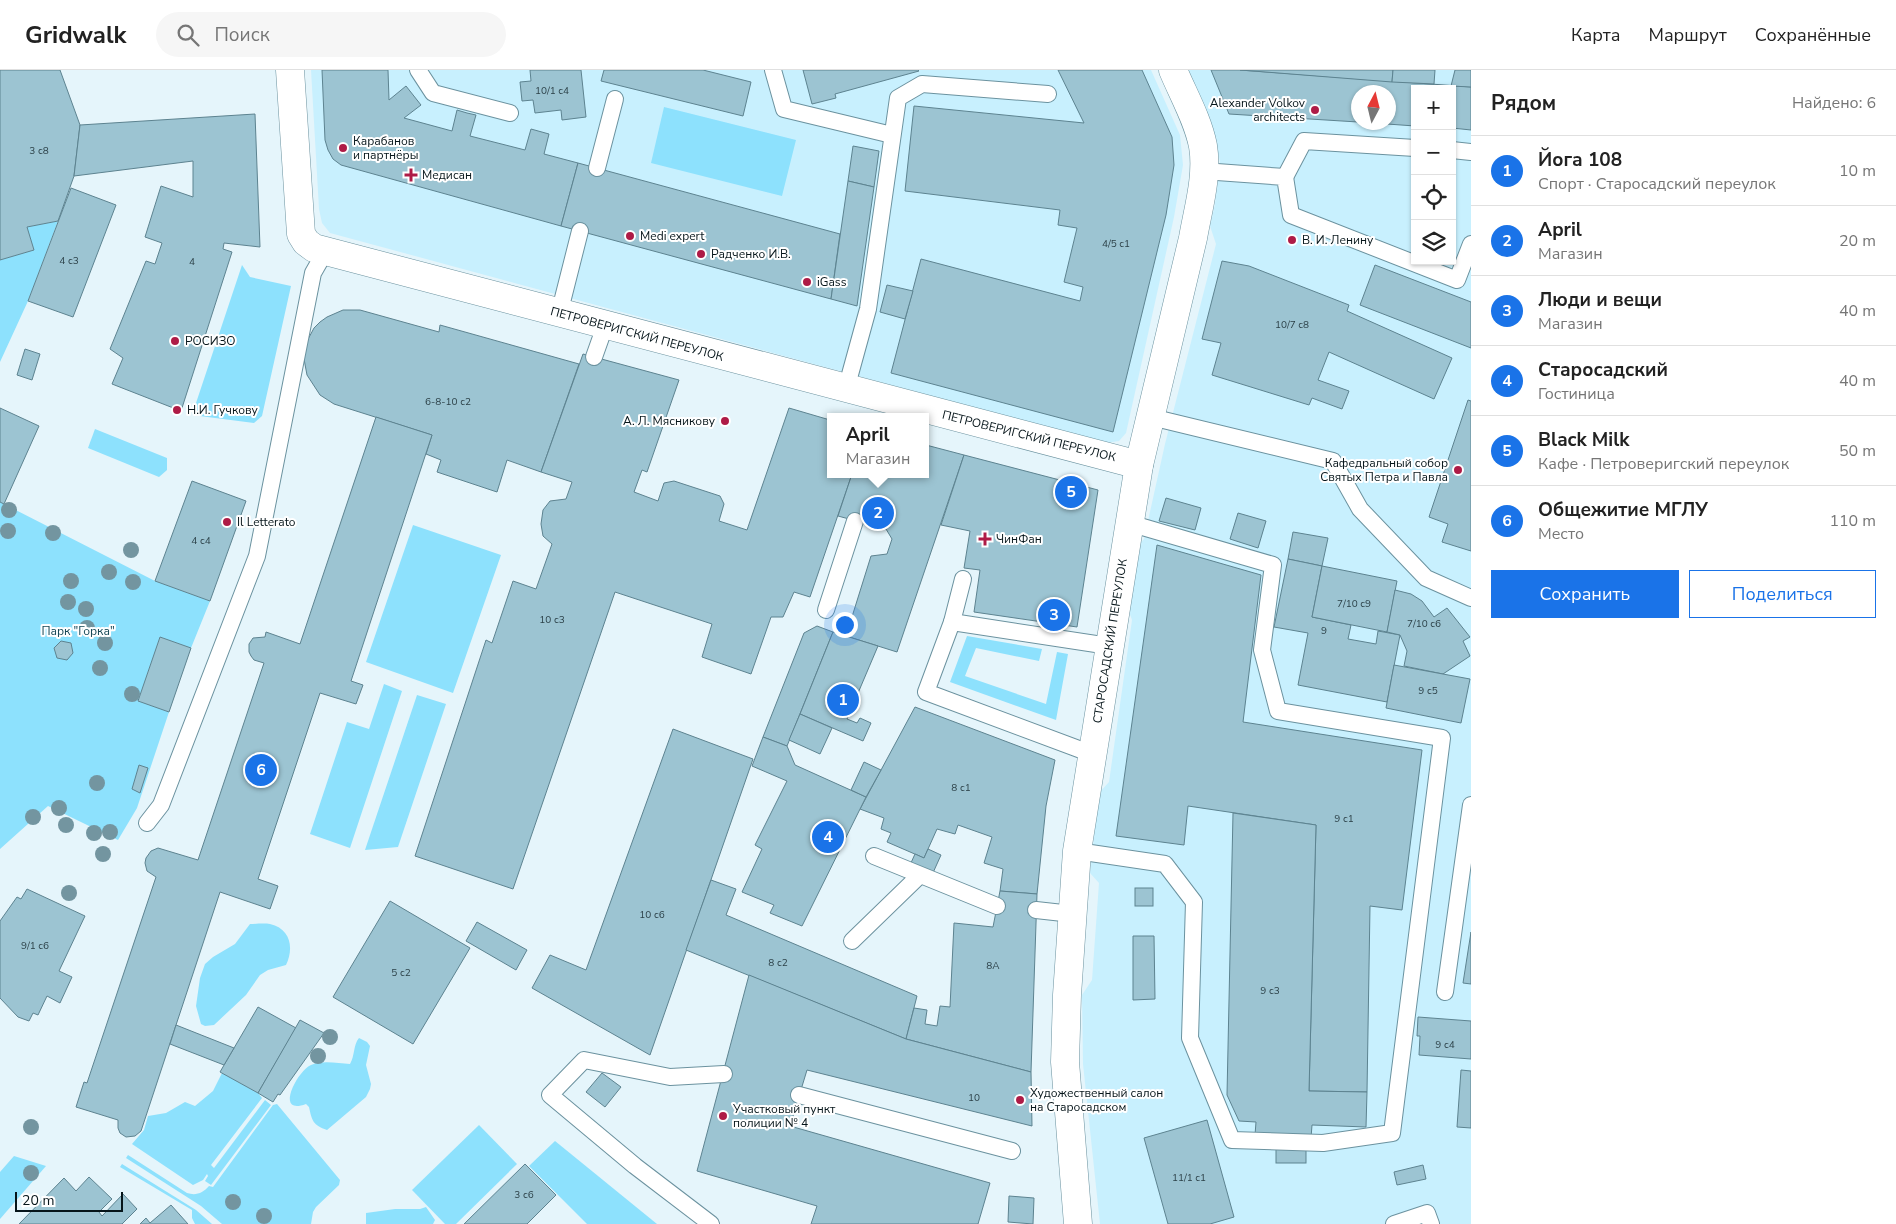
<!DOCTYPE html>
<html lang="ru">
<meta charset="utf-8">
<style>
body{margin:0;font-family:"Nunito Sans",sans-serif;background:#f6f6f6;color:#222}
.controls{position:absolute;right:15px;top:15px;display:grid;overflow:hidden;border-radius:0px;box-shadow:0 1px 4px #0004}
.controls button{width:45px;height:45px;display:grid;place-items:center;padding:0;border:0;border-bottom:1px solid #e0e0e0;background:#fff;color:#222;font:25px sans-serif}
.compass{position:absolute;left:1351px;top:15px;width:45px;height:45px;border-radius:50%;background:#fff;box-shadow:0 1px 4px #0004;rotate:7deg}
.scale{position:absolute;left:15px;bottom:12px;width:108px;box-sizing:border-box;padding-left:5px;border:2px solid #06151a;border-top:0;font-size:14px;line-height:18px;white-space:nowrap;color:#06151a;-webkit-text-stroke:4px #fff;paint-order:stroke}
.you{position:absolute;left:844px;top:554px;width:18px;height:18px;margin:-12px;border:4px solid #fff;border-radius:50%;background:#1a73e8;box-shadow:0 0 0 8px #1a73e833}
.badge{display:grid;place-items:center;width:32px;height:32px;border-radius:50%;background:#1a73e8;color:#fff;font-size:16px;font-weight:700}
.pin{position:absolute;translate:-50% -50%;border:2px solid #fff;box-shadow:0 1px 5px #0006}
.popup{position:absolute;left:827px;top:343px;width:102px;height:65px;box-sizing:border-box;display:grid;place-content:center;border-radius:0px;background:#fff;filter:drop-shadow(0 1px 4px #0005);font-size:16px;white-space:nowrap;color:#767676}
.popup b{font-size:19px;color:#222}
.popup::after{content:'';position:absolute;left:50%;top:100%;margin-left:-10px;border:10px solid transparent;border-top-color:#fff}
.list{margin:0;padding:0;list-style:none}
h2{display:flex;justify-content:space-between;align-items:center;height:65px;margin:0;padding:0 20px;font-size:21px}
h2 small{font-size:16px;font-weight:400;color:#767676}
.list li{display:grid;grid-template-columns:32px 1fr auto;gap:15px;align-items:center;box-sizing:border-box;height:70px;padding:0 20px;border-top:1px solid #e0e0e0}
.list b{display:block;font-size:19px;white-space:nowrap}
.list p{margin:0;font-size:16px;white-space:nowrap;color:#767676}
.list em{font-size:16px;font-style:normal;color:#767676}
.actions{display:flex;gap:10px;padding:15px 20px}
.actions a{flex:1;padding:11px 0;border:1px solid #1a73e8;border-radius:0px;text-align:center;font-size:18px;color:#1a73e8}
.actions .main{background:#1a73e8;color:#fff}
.icon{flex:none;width:28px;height:28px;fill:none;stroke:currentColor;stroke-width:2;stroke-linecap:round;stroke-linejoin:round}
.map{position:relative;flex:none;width:1471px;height:1154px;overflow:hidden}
header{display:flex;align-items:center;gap:30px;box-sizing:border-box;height:70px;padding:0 25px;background:#fff;border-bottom:1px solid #e0e0e0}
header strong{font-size:24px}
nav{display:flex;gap:28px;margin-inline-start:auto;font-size:18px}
.search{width:350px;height:45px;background:#f6f6f6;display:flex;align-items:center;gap:12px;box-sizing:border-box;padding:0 18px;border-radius:28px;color:#767676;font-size:19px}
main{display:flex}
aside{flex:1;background:#fff}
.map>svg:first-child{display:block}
.built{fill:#c8f0fe;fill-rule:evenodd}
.green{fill:#8de1fd}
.building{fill:#9cc4d2;stroke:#5d8390}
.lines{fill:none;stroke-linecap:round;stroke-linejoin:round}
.service-casing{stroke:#6b929f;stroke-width:18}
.minor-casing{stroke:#6b929f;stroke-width:29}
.service{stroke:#fff;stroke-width:16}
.minor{stroke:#fff;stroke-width:28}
.tree{fill:#7395a0}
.poi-dot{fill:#ae1b46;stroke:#fff;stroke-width:2}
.labels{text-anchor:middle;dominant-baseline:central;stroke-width:4;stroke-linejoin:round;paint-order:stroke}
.number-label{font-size:10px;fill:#2c4148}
.poi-label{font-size:12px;fill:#06151a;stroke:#fff;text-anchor:start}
.street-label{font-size:12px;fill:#06151a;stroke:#fff}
.park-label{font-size:12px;fill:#154756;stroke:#fff}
</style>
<header>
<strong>Gridwalk</strong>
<div class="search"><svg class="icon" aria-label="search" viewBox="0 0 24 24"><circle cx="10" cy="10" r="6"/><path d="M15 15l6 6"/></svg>Поиск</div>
<nav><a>Карта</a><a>Маршрут</a><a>Сохранённые</a></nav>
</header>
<main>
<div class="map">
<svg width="1471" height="1154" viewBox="0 0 1471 1154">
<rect width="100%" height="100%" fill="#e5f5fb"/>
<g class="built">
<path d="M311,0H1151L1180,65L1183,95L1174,147L1126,363L1119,371L1106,373L330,163L322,153L319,139Z"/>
<path d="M1187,0H1471V1154H1100L1083,994L1082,925L1092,910L1099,813L1090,803L1099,723L1109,712L1132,550L1126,533L1134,480L1144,469L1165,374L1216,174L1210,156L1215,134L1220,92L1215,67ZM1415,19H1452V191H1415ZM1358,22H1388V52H1358Z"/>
</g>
<g class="green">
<path d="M664,37L796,70L782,126L651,93Z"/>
<path d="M58,151L28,231L0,292V190L34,180L27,157Z"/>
<path d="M242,195L250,207L291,216L262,346L254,353L192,345Z"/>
<path d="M95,359L167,388V400L159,407L88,378Z"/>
<path d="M0,432L155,511L210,531L191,578L160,567L138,631L169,642L137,738L118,770L48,736L0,779Z"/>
<path d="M413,455L501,485L453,623L366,592Z"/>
<path d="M967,566L1042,579L1039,591L976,578L965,606L1046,634L1057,582L1068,584L1056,650L950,612Z"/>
<path d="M384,614L402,621L350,778L310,764L347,652L369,659Z"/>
<path d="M417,625L446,634L398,777L365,780Z"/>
<path d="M250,854C256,854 264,853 270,854C291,859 294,878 286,895L268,900L260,905L246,925L214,955L205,956L201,954L196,936L200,908L205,894L213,887L235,874Z"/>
<path d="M359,968L367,972L370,976L366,995L371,1014L370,1019L366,1027L327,1060C313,1055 312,1051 309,1037L306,1034C274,1046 297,1001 311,995C321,990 338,993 350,994C355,986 353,975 359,968Z"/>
<path d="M222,1003L258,1023L262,1028L211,1095L214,1098L265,1030L271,1035L211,1115L205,1111L208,1106L207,1104L203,1110L193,1115L132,1074L144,1060L148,1046L166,1043L185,1032L195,1036L213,1021Z"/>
<path d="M277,1034L340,1110L339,1115L316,1137L313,1142L311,1154H222L201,1136L126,1088L128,1085L187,1123C196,1126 203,1123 209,1116L213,1117L273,1035Z"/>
<path d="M479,1055L517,1094L456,1154H445L412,1120Z"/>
<path d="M555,1071L657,1154H587L529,1096Z"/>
<path d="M14,1086L46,1096L0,1149V1102Z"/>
<path d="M122,1094L196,1140L212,1154H195L192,1148V1140L120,1097Z"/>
<path d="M426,1137L435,1150L433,1154H366V1143L395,1139H420Z"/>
</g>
<g class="building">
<path d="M0,0H60L80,55L74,106L58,151L27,157L34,180L0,190Z"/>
<path d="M322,0H388L389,30L406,16L421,35L404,48L452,61L457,40L467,43L476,45L470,66L525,80L531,59L549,64L544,84L578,93L561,156L341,95L333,89L328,80L325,70Z"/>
<path d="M530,0H581L586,47L562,50L561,40L535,43L533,30L522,31L520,12L531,11Z"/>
<path d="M604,0H703L751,12L743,46L601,11Z"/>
<path d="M803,0H918L919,1L835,24L836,28L812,34Z"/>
<path d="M1058,0H1142L1172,67L1174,95L1166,145L1113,362L891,303L921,189L1080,231L1083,217L1064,212L1077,158L1058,155L1060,140L905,121L914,36L1084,53Z"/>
<path d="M1211,0H1240L1471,17V60L1452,58V19H1415V56L1359,52H1388V22H1358V52L1229,44Z"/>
<path d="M1240,0H1393L1392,12Z"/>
<path d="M1393,0H1435L1434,14L1392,12Z"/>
<path d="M1455,0H1471V17L1451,16Z"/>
<path d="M255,44L260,177L224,173L223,179L232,182L181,341L112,314L123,288L110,279L146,191L155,194L162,173L145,167L161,116L193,127V91L74,106L80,55Z"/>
<path d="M853,76L879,81L874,117L848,111Z"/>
<path d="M578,93L840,164L831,229L561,156Z"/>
<path d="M848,111L874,117L857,236L831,229Z"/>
<path d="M71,118L116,135L73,247L28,231Z"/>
<path d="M1222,191L1249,196L1349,235L1347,241L1452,288L1434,329L1329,282L1318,310L1349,321L1342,339L1312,328L1309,335L1212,305L1221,273L1202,269Z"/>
<path d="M1375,195L1471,232V278L1360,235Z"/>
<path d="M887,215L913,221L905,249L880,242Z"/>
<path d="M343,240H360L439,262L440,255L579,294L541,402L507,390L497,422L437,402L441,390L426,384L432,365L334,334L320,325L307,305L304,289L306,273L314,258L320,252L327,247Z"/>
<path d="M25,279L40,284L32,310L17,305Z"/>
<path d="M583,284L679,310L647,402L642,400L634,422L658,431L664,413L674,411L720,426L724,434L719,451L747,460L789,338L830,350V404H852L810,527L794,522L783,547H771L751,604L702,587L712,554L615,522L513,819L415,786L486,570L492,573L513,511L536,519L552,474L543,466L541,454L543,440L550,431L566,429L572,412L541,402Z"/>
<path d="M1468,330L1471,331V481L1442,472L1448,454L1429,447Z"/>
<path d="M0,338L39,356L4,434L0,432Z"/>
<path d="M376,347L432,365L351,611L363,615L356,634L320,623L258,809L278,816L270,839L220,822L141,1061L135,1066L126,1067L120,1063L118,1058V1050L76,1037L84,1012L87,1013L156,807L147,801L145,793L146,788L151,781L158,778L198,790L264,593L254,590L251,586L249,582V574L253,568L265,567L266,562L300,574Z"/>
<path d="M926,375L964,385L897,582L846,566L871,486L887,484L892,469L886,459L838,446L852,404H926Z"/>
<path d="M964,385L1098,420L1077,557L974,542L980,500L964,498L970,461L941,455Z"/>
<path d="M192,411L246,431L210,531L155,511Z"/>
<path d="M1166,428L1201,438L1195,460L1159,451Z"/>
<path d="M1238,443L1266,451L1258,478L1230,469Z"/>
<path d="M1293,462L1328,468L1322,496L1288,489Z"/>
<path d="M1157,475L1261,505L1243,652L1422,680L1402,840L1370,836L1367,1022L1309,1021L1316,755L1188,736L1184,775L1116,766Z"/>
<path d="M1288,489L1322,496L1312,547L1351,555L1348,569L1376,574L1378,561L1400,565L1387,632L1298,615L1308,563L1274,557Z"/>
<path d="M1322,496L1397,511L1387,562L1312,547Z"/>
<path d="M1395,520L1411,524L1422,531L1434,547L1447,538L1470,567L1463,571L1470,586L1443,604L1404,596L1407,581L1400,565L1387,562Z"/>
<path d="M817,556L833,562L787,676L763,667L804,563Z"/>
<path d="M833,562L878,576L847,649L857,653L860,648L871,653L863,671L800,644Z"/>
<path d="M160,567L191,578L169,642L138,631Z"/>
<path d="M61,571L71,573L73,583L67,590L57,588L54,578Z"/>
<path d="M1394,595L1470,609L1461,653L1386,638Z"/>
<path d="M915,637L1055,690L1046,736L1037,824L1000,821L1003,799L984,793L992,767L958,755L955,764L937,759L924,788L887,772L891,763L881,759L884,748L860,739Z"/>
<path d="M800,644L832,658L820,684L789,670Z"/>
<path d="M673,659L753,689L650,985L532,918L550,885L586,900Z"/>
<path d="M763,667L787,676L795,695L866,727L802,856L770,843L774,835L742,822L762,779L755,775L787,711L752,696Z"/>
<path d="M864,692L881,700L866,727L851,720Z"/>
<path d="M139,695L148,698L140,723L132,719Z"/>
<path d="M1233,743L1316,755L1309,1021L1367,1022L1366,1057L1312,1055L1311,1068L1255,1065L1256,1052L1239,1051L1227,1025Z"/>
<path d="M928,779L941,785L932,805L910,795L915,784L924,788Z"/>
<path d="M711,810L736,819L726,845L917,926L906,969L686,880Z"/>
<rect x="1135" y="818" width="18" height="18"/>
<path d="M27,819L85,846L59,901L72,907L60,933L47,926L38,945L33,943L29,951L18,947L0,928V851L17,827L21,829Z"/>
<path d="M1000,821L1037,824L1031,1002L906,969L914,938L927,940L925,954L937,956L940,936L950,937L954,853L993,857Z"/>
<path d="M390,831L470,878L413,974L333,927Z"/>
<path d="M477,852L527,880L516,900L466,871Z"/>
<path d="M1471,862V914L1463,913Z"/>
<path d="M1133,866H1154L1155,929L1133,930Z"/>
<path d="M749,905L906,969L1031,1002L1032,1056L807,1000L790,1056L990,1113L978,1154H811L817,1136L697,1101Z"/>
<path d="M258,937L296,958L258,1023L220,1002Z"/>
<path d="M1418,947L1471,951V989L1419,985L1420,966H1417Z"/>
<path d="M300,950L324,963L280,1025L278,1024L273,1032L258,1023Z"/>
<path d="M176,955L234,978L224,995L170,974Z"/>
<path d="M1461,1000L1471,1001V1058L1457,1057Z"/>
<path d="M602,1003L621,1017L605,1037L586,1022Z"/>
<path d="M1207,1050L1234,1147L1210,1154H1168L1144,1068Z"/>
<rect x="1276" y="1079" width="30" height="14"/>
<path d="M525,1094L556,1125L527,1154H464Z"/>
<path d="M1423,1095L1426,1109L1397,1115L1394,1102Z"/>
<path d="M89,1107L112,1129L99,1142L102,1146L123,1124L137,1139L122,1154H19L64,1108L76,1121Z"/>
<path d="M1009,1126L1034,1128L1033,1154L1008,1152Z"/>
<path d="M171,1135L188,1154H140L146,1148L150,1153Z"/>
</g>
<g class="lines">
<defs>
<g id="service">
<path d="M418,0L433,23L510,43"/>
<path d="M773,0L784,39L892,65"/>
<path d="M1452,80L1471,82"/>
<path d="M597,98L615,29"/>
<path d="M1203,101L1285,107L1291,145L1457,210L1471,174"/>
<path d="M1285,107L1304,71L1415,78"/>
<path d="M559,244L580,161"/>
<path d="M594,287L605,256"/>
<path d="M846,319L868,239L898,28L922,14L1048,24"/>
<path d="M1151,347L1333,391L1360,439L1426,508L1471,528"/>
<path d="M826,540L855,451"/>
<path d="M952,552L963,509"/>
<path d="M1092,684L926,622L952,552L1109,576"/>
<path d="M147,753L161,735L257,486L313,203L325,182"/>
<path d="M1077,781L1165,794L1194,832L1190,968L1232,1070L1323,1073L1392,1063L1442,668L1278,641L1262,580L1273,495L1129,453"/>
<path d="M874,786L997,836"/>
<path d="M1036,840L1072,844"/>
<path d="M852,871L919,806"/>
<path d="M1445,922L1471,735"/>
<path d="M799,1025L1012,1081"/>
<path d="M711,1154L635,1096L550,1025L584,990L670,1007L724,1004"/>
<path d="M1394,1154L1427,1143L1431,1154"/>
</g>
<g id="minor">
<path d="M290,0L301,164L306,172L314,178L1139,395"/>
<path d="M1078,1154L1065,992L1067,925L1077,781L1139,395L1193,168C1198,139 1208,106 1203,76C1198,50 1183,24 1173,0"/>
</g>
</defs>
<use href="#service" class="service-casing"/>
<use href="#minor" class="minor-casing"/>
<use href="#service" class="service"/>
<use href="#minor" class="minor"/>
</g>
<g class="tree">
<circle cx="9" cy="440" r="8"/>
<circle cx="8" cy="461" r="8"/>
<circle cx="53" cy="463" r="8"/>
<circle cx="131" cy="480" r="8"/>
<circle cx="109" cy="502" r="8"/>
<circle cx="71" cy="511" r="8"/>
<circle cx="133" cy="512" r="8"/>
<circle cx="68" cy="532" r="8"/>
<circle cx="86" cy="539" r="8"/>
<circle cx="87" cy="558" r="8"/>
<circle cx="105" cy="573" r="8"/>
<circle cx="100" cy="598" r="8"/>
<circle cx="132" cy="624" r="8"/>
<circle cx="97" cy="713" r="8"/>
<circle cx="59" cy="738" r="8"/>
<circle cx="33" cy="747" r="8"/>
<circle cx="66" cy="755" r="8"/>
<circle cx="110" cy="762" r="8"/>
<circle cx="94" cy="763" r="8"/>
<circle cx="103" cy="784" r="8"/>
<circle cx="69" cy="823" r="8"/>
<circle cx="330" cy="967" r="8"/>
<circle cx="318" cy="986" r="8"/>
<circle cx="31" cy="1057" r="8"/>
<circle cx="31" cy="1103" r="8"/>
<circle cx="233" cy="1132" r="8"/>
<circle cx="264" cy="1146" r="8"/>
</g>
<g class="poi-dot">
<circle cx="1315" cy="40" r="5"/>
<circle cx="343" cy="78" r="5"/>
<path d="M408.5 97.5h5v5h5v5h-5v5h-5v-5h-5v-5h5z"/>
<circle cx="630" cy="166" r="5"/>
<circle cx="1292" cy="170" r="5"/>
<circle cx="701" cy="184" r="5"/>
<circle cx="807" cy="212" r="5"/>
<circle cx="175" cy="271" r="5"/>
<circle cx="177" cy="340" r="5"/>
<circle cx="725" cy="351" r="5"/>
<circle cx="1458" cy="400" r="5"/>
<circle cx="227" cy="452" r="5"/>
<path d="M982.5 461.5h5v5h5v5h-5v5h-5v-5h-5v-5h5z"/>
<circle cx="1020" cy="1030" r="5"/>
<circle cx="723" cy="1046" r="5"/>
</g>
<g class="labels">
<g class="number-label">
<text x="552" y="21">10/1 с4</text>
<text x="39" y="81">3 с8</text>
<text x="1116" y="174">4/5 с1</text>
<text x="69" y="191">4 с3</text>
<text x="192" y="192">4</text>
<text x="1292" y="255">10/7 с8</text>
<text x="448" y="332">6-8-10 с2</text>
<text x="201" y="471">4 с4</text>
<text x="1354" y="534">7/10 с9</text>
<text x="552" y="550">10 с3</text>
<text x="1424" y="554">7/10 с6</text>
<text x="1324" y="561">9</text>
<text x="1428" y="621">9 с5</text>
<text x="961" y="718">8 с1</text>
<text x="1344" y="749">9 с1</text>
<text x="652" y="845">10 с6</text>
<text x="35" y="876">9/1 с6</text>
<text x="778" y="893">8 с2</text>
<text x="993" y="896">8А</text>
<text x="401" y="903">5 с2</text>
<text x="1270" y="921">9 с3</text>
<text x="1445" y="975">9 с4</text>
<text x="974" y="1028">10</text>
<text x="1189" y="1108">11/1 с1</text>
<text x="524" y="1125">3 с6</text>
</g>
<g class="poi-label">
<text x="1305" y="33" text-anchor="end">Alexander Volkov<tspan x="1305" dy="14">architects</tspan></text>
<text x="353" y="71">Карабанов<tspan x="353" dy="14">и партнёры</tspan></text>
<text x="422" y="105">Медисан</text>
<text x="640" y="166">Medi expert</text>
<text x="1302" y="170">В. И. Ленину</text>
<text x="711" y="184">Радченко И.В.</text>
<text x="817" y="212">iGass</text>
<text x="185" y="271">РОСИЗО</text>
<text x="187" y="340">Н.И. Гучкову</text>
<text x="715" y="351" text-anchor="end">А. Л. Мясникову</text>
<text x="1448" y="393" text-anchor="end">Кафедральный собор<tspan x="1448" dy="14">Святых Петра и Павла</tspan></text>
<text x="237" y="452">Il Letterato</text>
<text x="996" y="469">ЧинФан</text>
<text x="1030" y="1023">Художественный салон<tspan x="1030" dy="14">на Старосадском</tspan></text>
<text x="733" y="1039">Участковый пункт<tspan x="733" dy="14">полиции № 4</tspan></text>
</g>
<g class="street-label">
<text transform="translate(637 264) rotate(15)">ПЕТРОВЕРИГСКИЙ ПЕРЕУЛОК</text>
<text transform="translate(1029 366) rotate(14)">ПЕТРОВЕРИГСКИЙ ПЕРЕУЛОК</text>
<text transform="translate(1110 571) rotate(-81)">СТАРОСАДСКИЙ ПЕРЕУЛОК</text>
</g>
<g class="park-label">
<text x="78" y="561">Парк "Горка"</text>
</g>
</g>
</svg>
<div class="controls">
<button>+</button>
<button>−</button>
<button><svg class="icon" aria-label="locate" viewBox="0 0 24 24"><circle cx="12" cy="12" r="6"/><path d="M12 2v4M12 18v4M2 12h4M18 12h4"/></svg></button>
<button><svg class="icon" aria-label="layers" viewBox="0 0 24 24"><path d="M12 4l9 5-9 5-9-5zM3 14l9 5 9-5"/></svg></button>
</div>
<svg class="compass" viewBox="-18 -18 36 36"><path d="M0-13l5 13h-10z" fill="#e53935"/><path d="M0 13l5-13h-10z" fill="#767676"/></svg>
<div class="scale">20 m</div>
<div class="you"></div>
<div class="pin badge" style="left:843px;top:630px">1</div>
<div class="pin badge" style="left:878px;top:443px">2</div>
<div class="popup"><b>April</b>Магазин</div>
<div class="pin badge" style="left:1054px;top:545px">3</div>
<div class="pin badge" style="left:828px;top:767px">4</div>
<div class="pin badge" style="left:1071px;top:422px">5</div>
<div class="pin badge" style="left:261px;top:700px">6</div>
</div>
<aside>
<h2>Рядом<small>Найдено: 6</small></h2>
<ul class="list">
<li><span class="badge">1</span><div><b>Йога 108</b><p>Спорт · Старосадский переулок</p></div><em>10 m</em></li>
<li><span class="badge">2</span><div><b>April</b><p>Магазин</p></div><em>20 m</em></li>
<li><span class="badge">3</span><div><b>Люди и вещи</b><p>Магазин</p></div><em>40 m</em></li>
<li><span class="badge">4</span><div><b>Старосадский</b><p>Гостиница</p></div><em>40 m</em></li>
<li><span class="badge">5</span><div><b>Black Milk</b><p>Кафе · Петроверигский переулок</p></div><em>50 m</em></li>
<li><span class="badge">6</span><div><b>Общежитие МГЛУ</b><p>Место</p></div><em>110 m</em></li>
</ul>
<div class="actions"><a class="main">Сохранить</a><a>Поделиться</a></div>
</aside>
</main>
